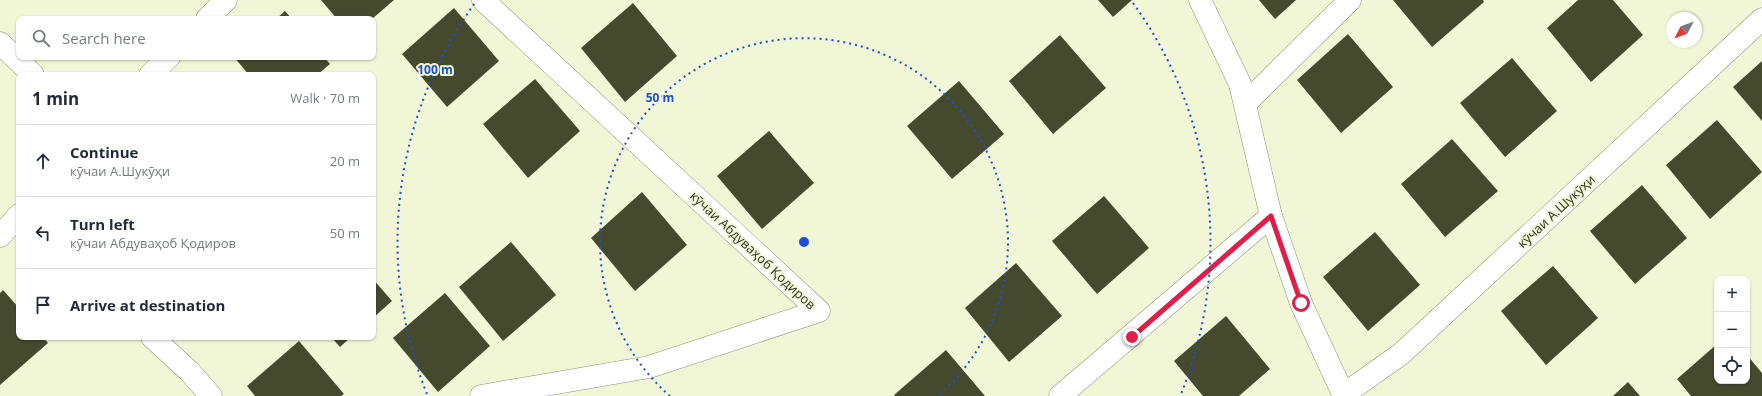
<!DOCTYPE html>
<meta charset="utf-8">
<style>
body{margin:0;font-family:"Open Sans",sans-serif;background:#f2f2f3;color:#1f2937}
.controls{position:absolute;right:12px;bottom:12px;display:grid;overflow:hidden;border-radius:8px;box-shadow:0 1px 3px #0004}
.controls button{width:36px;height:36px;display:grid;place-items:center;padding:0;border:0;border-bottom:1px solid #e0e1e3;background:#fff;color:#1f2937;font:20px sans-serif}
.compass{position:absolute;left:1666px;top:12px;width:36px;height:36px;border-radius:50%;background:#fff;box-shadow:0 1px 3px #0004;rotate:229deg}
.stop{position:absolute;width:12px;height:12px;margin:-9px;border:3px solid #e11d48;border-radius:50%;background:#fff}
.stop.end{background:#e11d48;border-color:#fff;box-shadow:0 1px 4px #0008}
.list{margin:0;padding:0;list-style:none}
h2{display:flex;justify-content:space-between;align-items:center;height:52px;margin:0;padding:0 16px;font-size:17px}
h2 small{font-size:13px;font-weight:400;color:#747a83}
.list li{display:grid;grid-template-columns:26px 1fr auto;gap:12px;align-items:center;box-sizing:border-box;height:72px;padding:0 16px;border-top:1px solid #e0e1e3}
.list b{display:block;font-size:15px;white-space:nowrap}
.list p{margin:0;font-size:13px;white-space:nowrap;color:#747a83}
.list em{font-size:13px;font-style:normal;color:#747a83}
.icon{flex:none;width:22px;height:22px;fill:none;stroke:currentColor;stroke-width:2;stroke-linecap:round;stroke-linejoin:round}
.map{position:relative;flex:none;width:1762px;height:396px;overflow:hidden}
.search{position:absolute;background:#fff;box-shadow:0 1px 3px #0004;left:16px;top:16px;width:360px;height:44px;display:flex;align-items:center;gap:10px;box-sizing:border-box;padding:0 14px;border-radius:8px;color:#747a83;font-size:15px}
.panel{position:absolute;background:#fff;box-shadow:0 1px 3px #0004;left:16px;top:72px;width:360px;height:268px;border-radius:8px}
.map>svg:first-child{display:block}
.building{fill:#45492e}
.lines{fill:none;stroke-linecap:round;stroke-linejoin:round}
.minor-casing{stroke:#8d9274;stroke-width:23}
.tertiary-casing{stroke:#8d9274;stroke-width:23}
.minor{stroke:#fff;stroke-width:22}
.tertiary{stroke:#fff;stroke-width:22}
.route{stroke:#e11d48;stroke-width:5}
.ring{fill:none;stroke:#1d4ed8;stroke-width:2;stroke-dasharray:2 4}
.labels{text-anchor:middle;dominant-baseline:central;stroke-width:4;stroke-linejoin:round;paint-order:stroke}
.street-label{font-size:13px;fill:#303225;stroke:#f1f7d6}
.centre{fill:#1d4ed8;stroke:#f1f7d6;stroke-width:2}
.ring-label{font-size:12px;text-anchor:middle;font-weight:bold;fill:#1d4ed8;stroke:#f1f7d6;stroke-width:4;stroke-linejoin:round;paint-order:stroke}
</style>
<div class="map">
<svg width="1762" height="396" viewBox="0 0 1762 396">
<rect width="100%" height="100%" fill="#f1f7d6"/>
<g class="building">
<path d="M321,0H394L372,19H337Z"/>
<path d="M1098,0H1132L1113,17Z"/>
<path d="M1259,0H1296L1275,19Z"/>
<path d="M1393,0H1483L1484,2L1432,47Z"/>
<path d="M1578,0H1613L1643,35L1591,82L1547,28Z"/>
<path d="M633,3L677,56L625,102L581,48Z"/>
<path d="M454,8L499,61L447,107L402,54Z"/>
<path d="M285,11L292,19H276Z"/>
<path d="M1348,34L1393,87L1341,133L1297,80Z"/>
<path d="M1060,35L1106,88L1053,134L1009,81Z"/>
<path d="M234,57H324L330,64L317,75H249Z"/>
<path d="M1512,58L1557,111L1505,157L1460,103Z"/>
<path d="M1762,61V121L1733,87Z"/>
<path d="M535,79L580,131L528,178L483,124Z"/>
<path d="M959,81L1004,134L952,179L907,126Z"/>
<path d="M1717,120L1762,172L1710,219L1666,165Z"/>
<path d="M769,131L814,183L762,229L717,176Z"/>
<path d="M1452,139L1498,191L1445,237L1401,184Z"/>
<path d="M1642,185L1687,238L1635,284L1590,231Z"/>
<path d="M642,192L687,245L635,291L591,238Z"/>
<path d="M1104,196L1149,248L1097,294L1052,241Z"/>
<path d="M1375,232L1420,285L1368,331L1323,277Z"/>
<path d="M511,242L556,295L503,341L459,287Z"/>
<path d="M1016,263L1062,316L1009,362L965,308Z"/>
<path d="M1553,266L1598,318L1546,365L1501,311Z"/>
<path d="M373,279L392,301L373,318Z"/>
<path d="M3,290L19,308V337H43L48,343L0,385V293Z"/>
<path d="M445,293L490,346L438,392L393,338Z"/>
<path d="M1226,316L1270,369L1239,396H1203L1174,361Z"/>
<path d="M331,337H351L340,347Z"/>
<path d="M299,341L344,394L341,396H255L247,386Z"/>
<path d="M1717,344V381H1747V355L1762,373V396H1691L1677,379Z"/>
<path d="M946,350L985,396H895L894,395Z"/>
<path d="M1628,382L1640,396H1613Z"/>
</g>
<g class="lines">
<defs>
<g id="minor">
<path d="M1200,0L1240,84L1271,216L1301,303L1344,396"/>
<path d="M0,43L33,75"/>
<path d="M1246,103L1350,0"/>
<path d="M152,337L190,372L211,396"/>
<path d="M1343,395L1401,354L1762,19"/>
<path d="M481,396L649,367L819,311L483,0"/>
<path d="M1060,396L1271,216"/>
</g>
<g id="tertiary">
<path d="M207,19L226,0"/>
<path d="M150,75L169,57"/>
<path d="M0,236L19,215"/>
</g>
</defs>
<use href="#minor" class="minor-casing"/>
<use href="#tertiary" class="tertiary-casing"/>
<use href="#minor" class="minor"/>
<use href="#tertiary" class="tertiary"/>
</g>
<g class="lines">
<path class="route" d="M1132,337L1271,216L1301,303"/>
</g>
<g class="ring">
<path d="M670 396A204 204 0 1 1 938 396"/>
<path d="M427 394A407 407 0 0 1 475 3M1133 3A407 407 0 0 1 1181 394"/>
</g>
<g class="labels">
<g class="street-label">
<text transform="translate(1556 211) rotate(-43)">кӯчаи А.Шукӯҳи</text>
<text transform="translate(753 250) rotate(43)">кӯчаи Абдуваҳоб Қодиров</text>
</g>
</g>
<circle cx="804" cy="242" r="6" class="centre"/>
<g class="ring-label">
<text x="435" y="74">100 m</text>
<text x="660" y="102">50 m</text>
</g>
</svg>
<div class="controls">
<button>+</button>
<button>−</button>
<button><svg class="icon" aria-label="locate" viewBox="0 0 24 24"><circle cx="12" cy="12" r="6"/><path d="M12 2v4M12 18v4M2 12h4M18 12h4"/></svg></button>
</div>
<svg class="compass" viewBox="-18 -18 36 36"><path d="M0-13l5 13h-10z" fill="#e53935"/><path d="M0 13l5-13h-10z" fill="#747a83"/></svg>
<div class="stop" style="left:1301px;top:303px"></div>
<div class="stop end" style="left:1132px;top:337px"></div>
<div class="search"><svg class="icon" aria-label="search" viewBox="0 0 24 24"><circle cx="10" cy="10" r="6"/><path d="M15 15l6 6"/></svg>Search here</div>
<section class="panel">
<h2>1 min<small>Walk · 70 m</small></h2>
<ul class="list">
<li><svg class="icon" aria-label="ahead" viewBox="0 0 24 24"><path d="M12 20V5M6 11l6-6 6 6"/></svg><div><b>Continue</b><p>кӯчаи А.Шукӯҳи</p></div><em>20 m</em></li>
<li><svg class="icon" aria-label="left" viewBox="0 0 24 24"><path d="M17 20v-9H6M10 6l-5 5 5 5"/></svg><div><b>Turn left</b><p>кӯчаи Абдуваҳоб Қодиров</p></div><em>50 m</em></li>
<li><svg class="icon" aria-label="arrive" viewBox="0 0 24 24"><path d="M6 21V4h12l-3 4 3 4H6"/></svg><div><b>Arrive at destination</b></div></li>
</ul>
</section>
</div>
